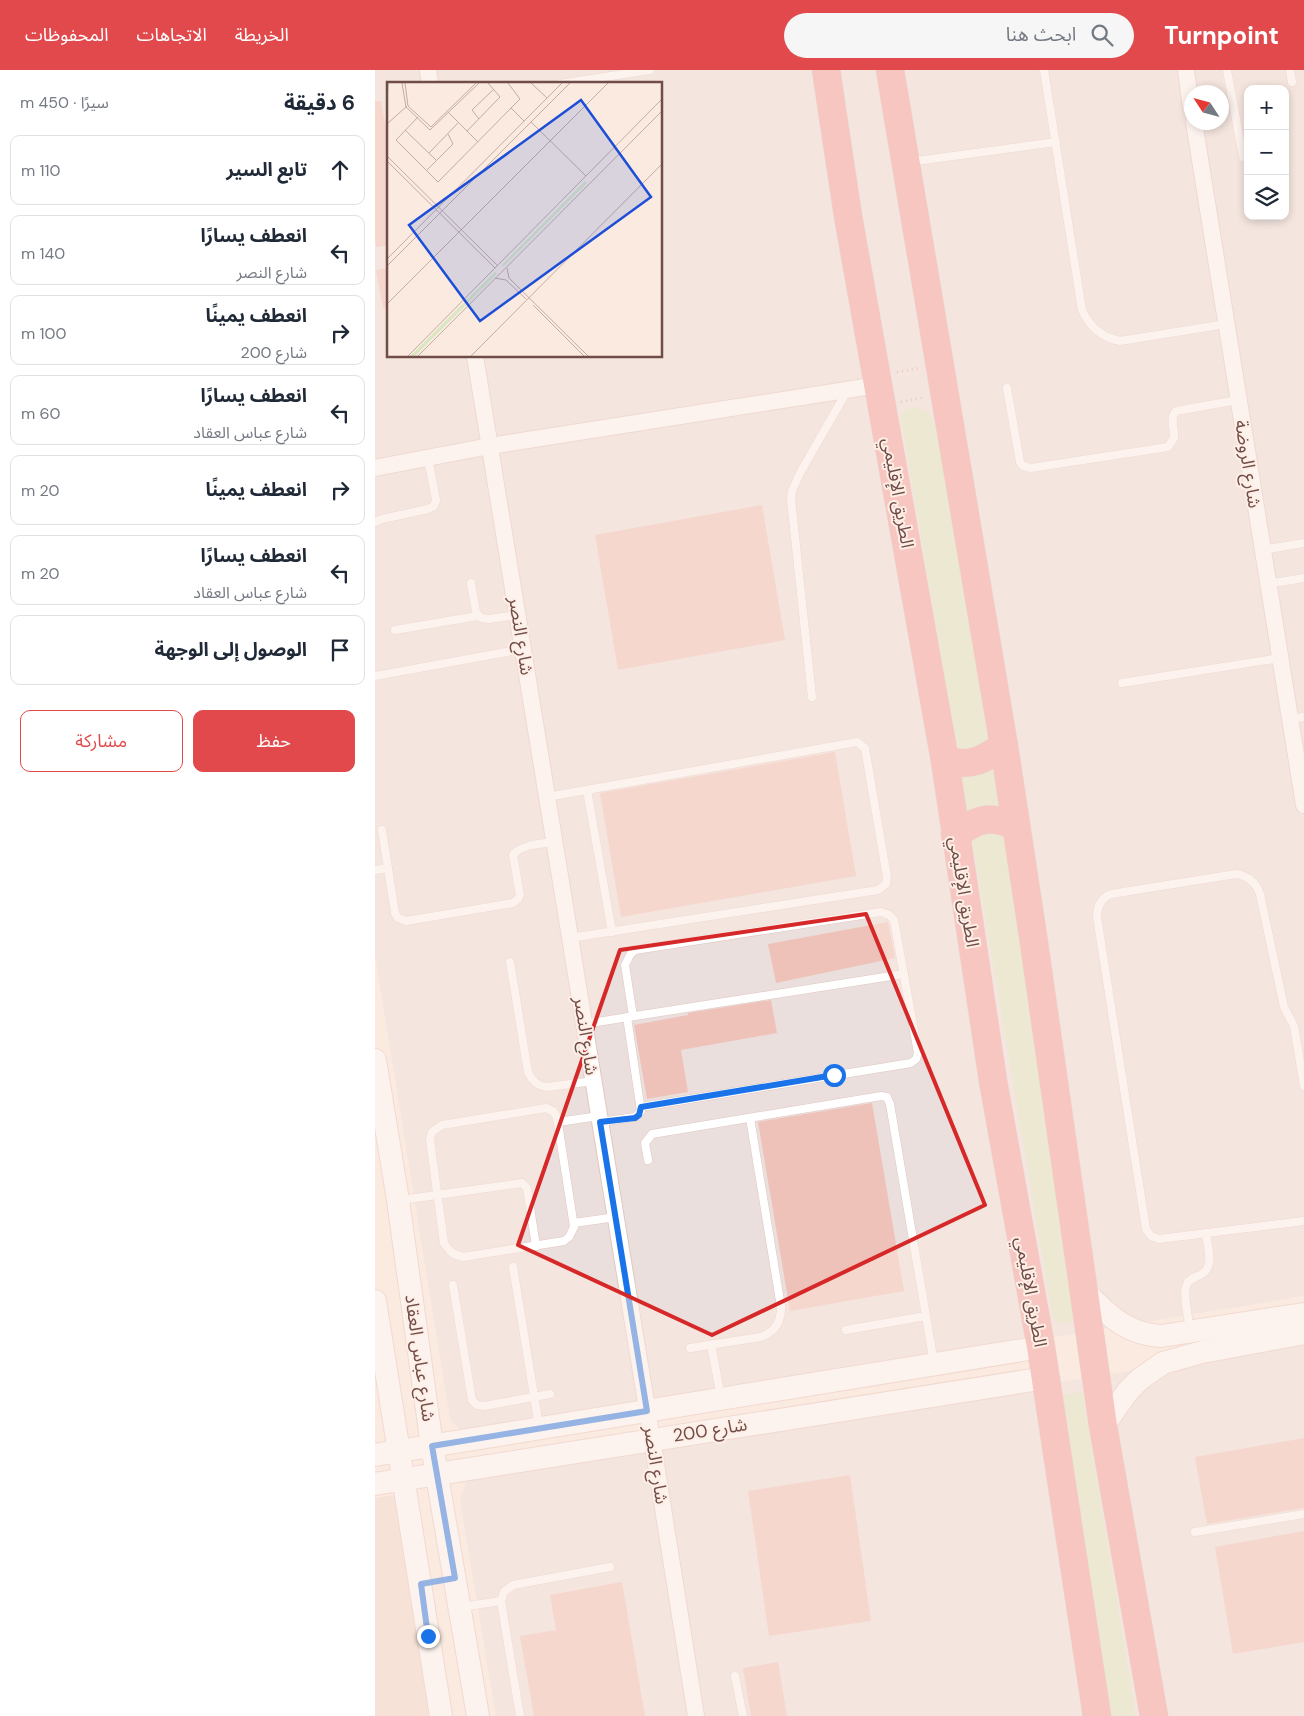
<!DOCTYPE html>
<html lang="ar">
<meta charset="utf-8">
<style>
body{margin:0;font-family:"DM Sans","Noto Sans Arabic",sans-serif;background:#f6f6f7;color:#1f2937;direction:rtl}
.controls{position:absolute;right:15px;top:15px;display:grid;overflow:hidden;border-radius:10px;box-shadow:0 2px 8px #0003}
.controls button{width:45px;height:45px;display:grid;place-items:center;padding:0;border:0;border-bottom:1px solid #e0e1e3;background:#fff;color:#1f2937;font:25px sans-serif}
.compass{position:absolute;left:809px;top:15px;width:45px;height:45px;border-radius:50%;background:#fff;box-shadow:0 2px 8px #0003;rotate:306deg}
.stop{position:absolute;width:15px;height:15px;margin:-11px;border:4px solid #1a73e8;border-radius:50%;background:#fff}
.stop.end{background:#1a73e8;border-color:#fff;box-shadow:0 1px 5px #0008}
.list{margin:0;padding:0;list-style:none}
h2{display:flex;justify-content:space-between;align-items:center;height:65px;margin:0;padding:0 20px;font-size:21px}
h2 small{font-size:16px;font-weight:400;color:#747a83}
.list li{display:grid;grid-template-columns:32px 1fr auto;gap:15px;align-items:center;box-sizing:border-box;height:70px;margin:0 10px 10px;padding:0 10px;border:1px solid #e0e1e3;border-radius:10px}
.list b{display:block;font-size:19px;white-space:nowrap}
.list p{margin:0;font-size:16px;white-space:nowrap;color:#747a83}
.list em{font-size:16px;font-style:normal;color:#747a83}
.actions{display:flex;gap:10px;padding:15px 20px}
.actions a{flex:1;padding:11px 0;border:1px solid #e1494c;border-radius:10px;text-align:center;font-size:18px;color:#e1494c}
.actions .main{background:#e1494c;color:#fff}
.icon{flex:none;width:28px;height:28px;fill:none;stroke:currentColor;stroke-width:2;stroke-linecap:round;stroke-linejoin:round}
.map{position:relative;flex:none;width:929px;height:1646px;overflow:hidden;direction:ltr}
header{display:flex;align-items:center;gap:30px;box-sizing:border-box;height:70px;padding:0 25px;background:#e1494c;color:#fff}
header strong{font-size:24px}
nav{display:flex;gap:28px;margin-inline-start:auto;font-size:18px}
.search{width:350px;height:45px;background:#f6f6f7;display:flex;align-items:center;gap:12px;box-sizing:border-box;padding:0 18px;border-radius:28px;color:#747a83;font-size:19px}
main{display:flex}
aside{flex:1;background:#fff}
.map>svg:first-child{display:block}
.residential{fill:#f2dacf}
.industrial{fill:#eadfdc;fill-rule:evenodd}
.green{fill:#dae7c0}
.building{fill:#efc2b9}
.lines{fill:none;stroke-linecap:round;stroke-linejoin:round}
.lane-casing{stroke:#e1c7c0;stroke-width:9}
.street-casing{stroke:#e1c7c0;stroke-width:18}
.secondary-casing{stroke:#e5c6bd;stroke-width:24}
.highway-casing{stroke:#d4cac8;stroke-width:29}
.path{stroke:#d4a59d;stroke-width:2.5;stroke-dasharray:1 4;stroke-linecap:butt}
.lane{stroke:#fff;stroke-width:8}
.street{stroke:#fff;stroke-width:16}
.secondary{stroke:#fff;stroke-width:22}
.highway{stroke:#f39b99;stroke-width:28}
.route{stroke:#1a73e8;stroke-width:6}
.marked{fill:none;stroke:#d62828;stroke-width:4;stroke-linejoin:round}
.labels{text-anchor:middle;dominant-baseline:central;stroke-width:4;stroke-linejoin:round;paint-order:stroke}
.street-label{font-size:18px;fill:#714d49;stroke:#feefe6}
.inset-road{fill:none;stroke:#c4aba4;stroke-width:1}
.view{fill:#1d4ed8;fill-opacity:0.15;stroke:#1d4ed8;stroke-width:2.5}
.inset-edge{fill:none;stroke:#714d49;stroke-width:2.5}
</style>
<header>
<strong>Turnpoint</strong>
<div class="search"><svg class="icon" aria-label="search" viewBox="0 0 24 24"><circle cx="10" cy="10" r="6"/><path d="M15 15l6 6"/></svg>ابحث هنا</div>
<nav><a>الخريطة</a><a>الاتجاهات</a><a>المحفوظات</a></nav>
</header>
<main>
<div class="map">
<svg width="929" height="1646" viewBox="0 0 929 1646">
<rect width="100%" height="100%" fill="#fbeae0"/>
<path class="residential" d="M19,1425L35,1505L57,1646H0V1428Z"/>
<g class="industrial">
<path d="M0,0H929V1226L89,1364L75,1349L0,885ZM14,14H286V286H14ZM873,19H910V146H873ZM816,22H846V52H816Z"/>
<path d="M929,1273V1646H121L85,1430L93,1407Z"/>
</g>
<g class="green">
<path d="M541,336L553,342L560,355L573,420L637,819L703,1248C694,1256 687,1255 678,1248L526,347L529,342Z"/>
<path d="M707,1322L761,1646H735L685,1326Z"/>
</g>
<g class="building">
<path d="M0,31H6L14,75V175L1,177L0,169Z"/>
<path d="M14,198V237L8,238L1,200Z"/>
<path d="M387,435L410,570L243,600L220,465Z"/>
<path d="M460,682L481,806L246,847L225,723Z"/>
<path d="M513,852L520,888L401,913L393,874Z"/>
<path d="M396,930L402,963L306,980L313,1022L272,1029L259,955L313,945V943Z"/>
<path d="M497,1033L529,1221L415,1241L383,1052Z"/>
<path d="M929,1368V1438L832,1454L820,1387Z"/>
<path d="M475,1405L496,1551L394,1566L373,1421Z"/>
<path d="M929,1461V1572L858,1584L840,1477Z"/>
<path d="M247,1512L270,1646H159L145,1566L181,1560L175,1525Z"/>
<path d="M403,1592L412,1646H376L368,1598Z"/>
</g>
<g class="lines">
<defs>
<g id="lane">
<path d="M669,0L707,240C715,257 726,267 745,271L851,254"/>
<path d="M852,0L868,87"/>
<path d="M915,0L917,12"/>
<path d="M184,14L275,0"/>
<path d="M534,92L681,72"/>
<path d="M632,318L645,392L648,396L656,398L793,377L799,368C800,359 794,348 801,341L863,330"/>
<path d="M0,452L7,449L53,439L59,436L61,430L53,388"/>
<path d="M887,480L929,473"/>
<path d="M96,513L101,542L106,548L114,549L142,545"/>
<path d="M893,514L929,508"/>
<path d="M20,560L103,546"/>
<path d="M0,606L148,579"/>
<path d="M747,613L905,588"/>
<path d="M437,627L416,429L417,421L425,403L472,321"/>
<path d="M915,649L929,647"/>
<path d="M212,720L237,862"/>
<path d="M172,727L482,672L490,678L512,807L511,814L503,820L195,868"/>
<path d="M7,760L20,843L23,848L31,851L138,833L143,829L145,825L138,785C146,774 167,774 179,772"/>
<path d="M0,800L13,798"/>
<path d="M135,892L153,1002C157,1011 162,1016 172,1017L219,1011"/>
<path d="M258,946L250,895L255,885L260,880L506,842L514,845L519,850L543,983L541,989L536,993L266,1037"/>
<path d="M209,954L529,904"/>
<path d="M929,1016L919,956L909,937L885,824C881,812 873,806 861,804L736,824C726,828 722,836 722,847L771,1159L776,1166L784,1169L929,1151"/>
<path d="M171,1038L178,1041L182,1047L199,1157L194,1167L189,1171L88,1187C78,1185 74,1181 69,1173L55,1070L57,1062L67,1055Z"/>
<path d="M183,1052L224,1046"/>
<path d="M225,1052L260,1047L266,1041L252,947"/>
<path d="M273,1090L270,1073L277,1064L506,1026L512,1027L515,1034L559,1293"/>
<path d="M26,1130L147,1113L152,1118L161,1176"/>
<path d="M199,1153L241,1147"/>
<path d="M138,1197L164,1356"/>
<path d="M78,1215L97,1330L102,1335L109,1336L175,1324"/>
<path d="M471,1260L551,1246"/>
<path d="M815,1260C814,1250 807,1222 812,1214C814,1209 820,1207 825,1205C841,1198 832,1177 831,1163"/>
<path d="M336,1275L346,1327"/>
<path d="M315,1278L386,1267C401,1261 406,1252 406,1237L375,1048"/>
<path d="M820,1462L929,1444"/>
<path d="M86,1537L126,1531"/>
<path d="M360,1606L368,1646"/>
<path d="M145,1646L126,1531L129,1522L138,1515L235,1497"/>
</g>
<g id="street">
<path d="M53,0L55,14"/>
<path d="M811,0L816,38"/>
<path d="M819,52L929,735"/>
<path d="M100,286L277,1369L321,1646"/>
<path d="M0,398L115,376L503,315"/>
</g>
<g id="secondary">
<path d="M0,990L23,1130L57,1376L103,1646"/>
<path d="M709,1221C734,1245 750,1264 786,1266L929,1244"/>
<path d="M0,1231L66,1646"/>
<path d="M728,1356L753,1321L765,1309L788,1293L827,1282L929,1263"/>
<path d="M0,1385L666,1277"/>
<path d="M0,1414L670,1308"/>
</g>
<g id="highway">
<path d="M451,0L473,146L570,691L618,1011L666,1277L722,1646"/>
<path d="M515,0L629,676L658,866L728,1356L779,1646"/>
<path d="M570,691C596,697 608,690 629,676"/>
<path d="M580,765C604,748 614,745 641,756"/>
</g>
</defs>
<use href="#lane" class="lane-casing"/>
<use href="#street" class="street-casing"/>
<use href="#secondary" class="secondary-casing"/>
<use href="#highway" class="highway-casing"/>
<g class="path">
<path d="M522,302L544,298"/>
<path d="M526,332L550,327"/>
</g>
<use href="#lane" class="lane"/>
<use href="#street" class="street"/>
<use href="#secondary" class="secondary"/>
<use href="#highway" class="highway"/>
</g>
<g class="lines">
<path class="route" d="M53,1566L46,1514L80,1508L57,1376L272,1341L225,1052L260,1048L264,1045L266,1037L459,1005"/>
</g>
<path d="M0 0H929V1646H0ZM491,844L610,1135L337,1265L143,1175L245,880Z" fill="#fbeae0" fill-opacity=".55" fill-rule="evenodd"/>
<path class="marked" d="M491,844L610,1135L337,1265L143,1175L245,880Z"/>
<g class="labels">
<g class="street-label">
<text transform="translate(873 394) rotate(81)">شارع الروضة</text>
<text transform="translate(523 423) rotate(80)">الطريق الإقليمي</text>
<text transform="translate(146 566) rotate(81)">شارع النصر</text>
<text transform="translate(589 822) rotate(81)">الطريق الإقليمي</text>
<text transform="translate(211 966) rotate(81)">شارع النصر</text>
<text transform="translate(656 1222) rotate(80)">الطريق الإقليمي</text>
<text transform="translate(45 1288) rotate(82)">شارع عباس العقاد</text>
<text transform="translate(335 1360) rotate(-9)">شارع 200</text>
<text transform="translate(281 1395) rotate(81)">شارع النصر</text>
</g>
</g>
<g transform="translate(12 12)">
<rect width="275" height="275" fill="#fbeae0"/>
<path d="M198,99L200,101L116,185L115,183ZM108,190L110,192L28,274H23Z" fill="#dae7c0"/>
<path class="inset-road" d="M15,1L19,25L43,48L92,1M18,1L21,24L44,45L89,1M144,1L160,16M0,21L1,1M124,26L137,39M61,30L91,60M31,35L9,58L51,100L133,17L121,1M92,37L85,28L107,7M144,40L199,94M0,42L20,24M18,48L50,79M80,49L113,15L101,1M42,71L72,40M0,74L111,184M0,79L108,186M39,89L66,62L61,52M0,177L175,1M0,184L183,1M120,186L122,196L201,274M108,196L119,198L139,217M0,222L221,1M146,223L197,274M21,274L275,17M31,274L275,29M84,274L275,82"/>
<path class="view" d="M194,18L264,115L93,239L22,143Z"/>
<rect width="275" height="275" class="inset-edge"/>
</g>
</svg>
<div class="controls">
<button>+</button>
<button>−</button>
<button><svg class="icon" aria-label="layers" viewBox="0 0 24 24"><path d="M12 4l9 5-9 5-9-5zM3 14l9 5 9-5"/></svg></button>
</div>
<svg class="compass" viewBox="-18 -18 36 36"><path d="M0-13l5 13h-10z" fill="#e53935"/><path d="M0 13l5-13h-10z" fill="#747a83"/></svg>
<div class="stop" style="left:459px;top:1005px"></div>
<div class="stop end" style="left:53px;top:1566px"></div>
</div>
<aside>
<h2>6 دقيقة<small>سيرًا · 450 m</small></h2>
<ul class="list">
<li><svg class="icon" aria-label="ahead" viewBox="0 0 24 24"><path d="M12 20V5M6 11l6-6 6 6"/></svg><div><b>تابع السير</b></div><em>110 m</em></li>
<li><svg class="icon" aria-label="left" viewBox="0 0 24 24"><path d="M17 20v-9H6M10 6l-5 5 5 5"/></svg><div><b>انعطف يسارًا</b><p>شارع النصر</p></div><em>140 m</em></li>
<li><svg class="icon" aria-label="right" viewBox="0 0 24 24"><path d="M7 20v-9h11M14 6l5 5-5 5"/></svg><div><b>انعطف يمينًا</b><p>شارع 200</p></div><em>100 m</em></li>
<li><svg class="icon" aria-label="left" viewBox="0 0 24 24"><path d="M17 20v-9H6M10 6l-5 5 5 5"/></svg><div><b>انعطف يسارًا</b><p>شارع عباس العقاد</p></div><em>60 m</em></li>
<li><svg class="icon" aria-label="right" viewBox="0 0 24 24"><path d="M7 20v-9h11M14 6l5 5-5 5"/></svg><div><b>انعطف يمينًا</b></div><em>20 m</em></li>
<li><svg class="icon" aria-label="left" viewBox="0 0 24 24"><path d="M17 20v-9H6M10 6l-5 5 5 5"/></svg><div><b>انعطف يسارًا</b><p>شارع عباس العقاد</p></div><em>20 m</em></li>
<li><svg class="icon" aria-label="arrive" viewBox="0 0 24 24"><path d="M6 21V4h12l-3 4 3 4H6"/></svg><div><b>الوصول إلى الوجهة</b></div></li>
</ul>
<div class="actions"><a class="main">حفظ</a><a>مشاركة</a></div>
</aside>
</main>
